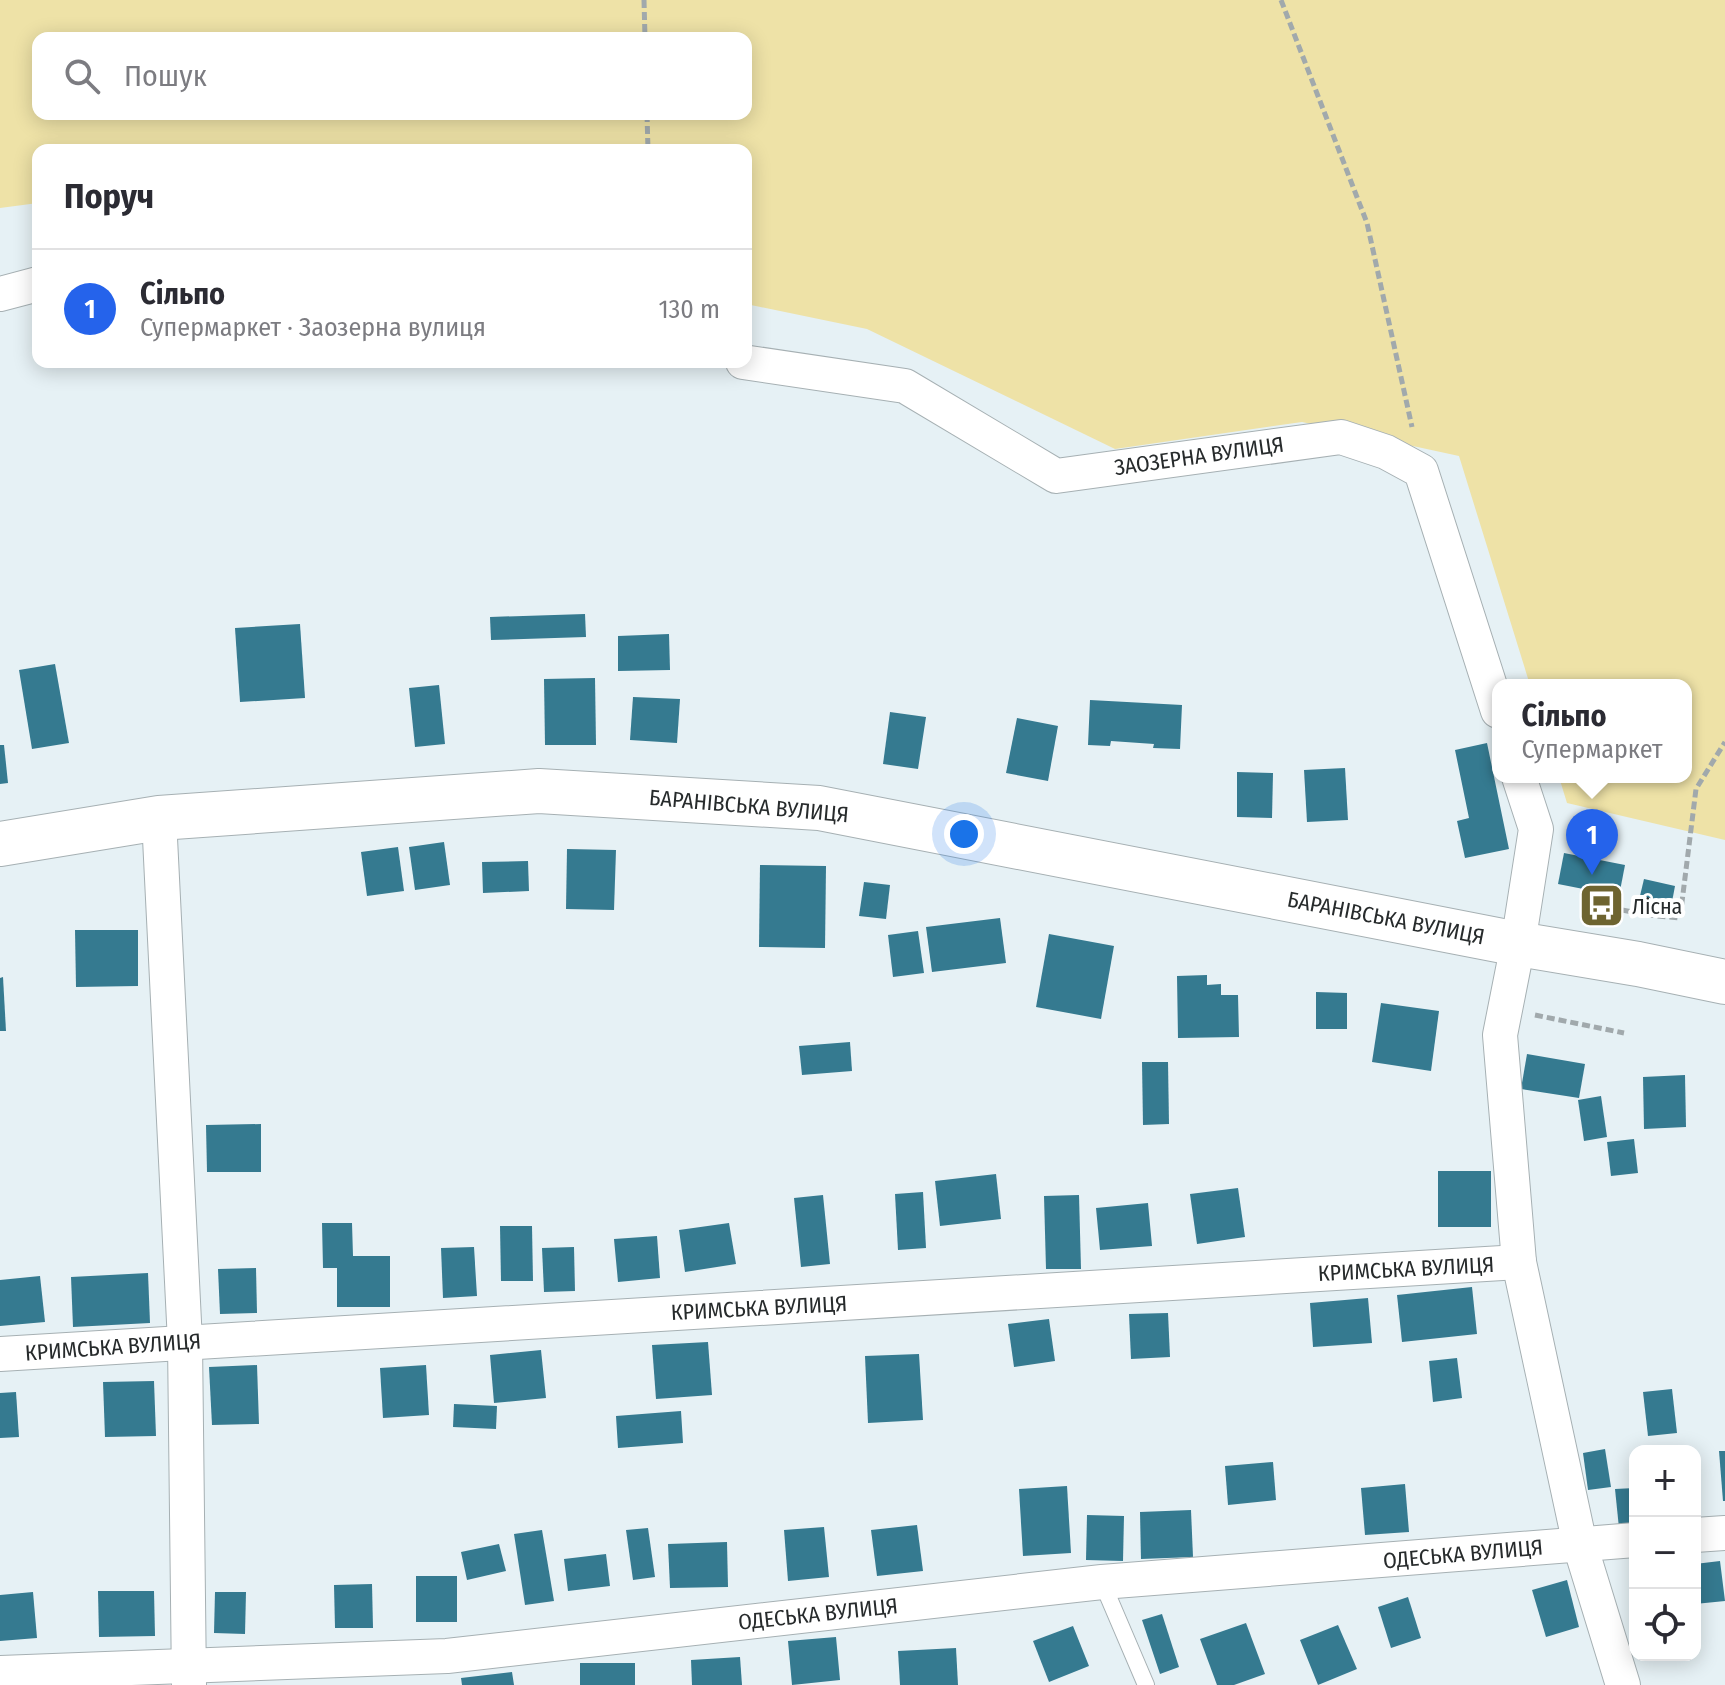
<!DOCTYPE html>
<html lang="uk">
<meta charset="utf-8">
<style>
body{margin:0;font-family:"Fira Sans Condensed",sans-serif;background:#f7f7f7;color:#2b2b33}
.controls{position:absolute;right:24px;bottom:24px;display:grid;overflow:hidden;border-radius:16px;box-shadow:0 4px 20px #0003}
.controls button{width:72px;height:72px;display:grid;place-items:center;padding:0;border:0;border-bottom:2px solid #e1e1e2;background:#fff;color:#2b2b33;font:40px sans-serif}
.you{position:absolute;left:964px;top:834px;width:28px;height:28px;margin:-20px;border:6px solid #fff;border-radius:50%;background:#1a73e8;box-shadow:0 0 0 12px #1a73e833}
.badge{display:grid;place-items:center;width:52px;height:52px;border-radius:50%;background:#2563eb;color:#fff;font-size:26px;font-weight:700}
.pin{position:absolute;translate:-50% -66px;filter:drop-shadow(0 2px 4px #0008)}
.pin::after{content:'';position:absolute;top:42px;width:28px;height:24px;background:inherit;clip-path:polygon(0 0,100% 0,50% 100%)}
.popup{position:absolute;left:1492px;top:679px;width:200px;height:104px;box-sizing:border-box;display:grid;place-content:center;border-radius:16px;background:#fff;filter:drop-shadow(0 2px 6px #0005);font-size:26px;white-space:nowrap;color:#7c7c81}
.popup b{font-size:30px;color:#2b2b33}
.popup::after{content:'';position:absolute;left:50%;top:100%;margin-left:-16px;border:16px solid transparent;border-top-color:#fff}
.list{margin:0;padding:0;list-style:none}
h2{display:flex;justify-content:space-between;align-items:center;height:104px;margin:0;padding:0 32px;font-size:34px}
h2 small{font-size:26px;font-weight:400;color:#7c7c81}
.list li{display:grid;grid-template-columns:52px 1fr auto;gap:24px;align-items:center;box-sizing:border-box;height:120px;padding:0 32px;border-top:2px solid #e1e1e2}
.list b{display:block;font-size:30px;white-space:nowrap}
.list p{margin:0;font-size:26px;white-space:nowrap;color:#7c7c81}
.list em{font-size:26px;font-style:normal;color:#7c7c81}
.icon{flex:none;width:44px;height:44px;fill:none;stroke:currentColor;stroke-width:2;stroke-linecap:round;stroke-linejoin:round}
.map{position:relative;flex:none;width:1725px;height:1685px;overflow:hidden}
.search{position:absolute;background:#fff;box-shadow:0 4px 20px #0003;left:32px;top:32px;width:720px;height:88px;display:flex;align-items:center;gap:20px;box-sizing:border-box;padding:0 28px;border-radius:16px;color:#7c7c81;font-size:30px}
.panel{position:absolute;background:#fff;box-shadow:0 4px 20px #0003;left:32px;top:144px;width:720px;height:224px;border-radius:16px}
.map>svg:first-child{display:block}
.green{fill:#eee2a7;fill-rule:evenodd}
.building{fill:#357a90}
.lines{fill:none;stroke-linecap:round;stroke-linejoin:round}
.lane-casing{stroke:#a6b0b3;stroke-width:18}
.street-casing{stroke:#a6b0b3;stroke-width:36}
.secondary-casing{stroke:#a6b0b3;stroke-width:46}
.path{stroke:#a1a9ac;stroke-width:5;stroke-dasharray:8 4;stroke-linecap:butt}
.lane{stroke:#fff;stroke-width:16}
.street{stroke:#fff;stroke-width:34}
.secondary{stroke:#fff;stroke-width:44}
.labels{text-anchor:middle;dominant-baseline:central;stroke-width:8;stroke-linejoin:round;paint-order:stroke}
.street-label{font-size:22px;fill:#272b2c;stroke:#fff}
.poi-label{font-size:22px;fill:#272b2c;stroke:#fff;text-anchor:start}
</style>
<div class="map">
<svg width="1725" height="1685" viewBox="0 0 1725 1685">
<rect width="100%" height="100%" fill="#e6f1f5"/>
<path class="green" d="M0,0H1725V840L1567,803L1559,777H1686V685H1530L1459,456L1302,422L1115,449L867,329L746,304V150H38V203L0,208ZM38,38H746V114H38Z"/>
<g class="building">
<path d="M585,614L586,637L491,640L490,617Z"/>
<path d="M300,624L305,698L240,702L235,628Z"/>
<path d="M669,634L670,670L618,671V636Z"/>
<path d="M55,664L69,743L32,749L19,670Z"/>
<path d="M595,678L596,745H545L544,679Z"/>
<path d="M439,685L445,744L415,747L409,688Z"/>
<path d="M633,697L680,699L677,743L630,740Z"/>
<path d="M1090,700L1182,705L1180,749L1153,748L1154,744L1111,741L1110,746L1088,745Z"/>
<path d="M890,712L926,717L918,769L883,764Z"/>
<path d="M1017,718L1058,726L1048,781L1006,773Z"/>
<path d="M1487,743L1509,849L1465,858L1457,821L1469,818L1455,750Z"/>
<path d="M0,745H4L8,783L0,784Z"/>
<path d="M1345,768L1348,820L1307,822L1304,770Z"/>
<path d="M1237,772L1273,773L1272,818L1237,817Z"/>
<path d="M444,842L450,885L415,890L409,847Z"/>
<path d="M398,847L404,891L367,896L361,852Z"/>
<path d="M567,849L616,850L614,910L566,909Z"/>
<path d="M1564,853L1625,865L1619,896L1558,884Z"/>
<path d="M528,861L529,891L483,893L482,862Z"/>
<path d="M760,865L826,866L825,948L759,947Z"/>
<path d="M1644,879L1675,886L1671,907L1639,900Z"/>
<path d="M864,882L890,885L886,919L859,916Z"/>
<path d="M1000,918L1006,963L932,972L926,927Z"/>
<path d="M75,930H138V986L76,987Z"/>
<path d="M918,931L924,973L893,977L888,935Z"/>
<path d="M1049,934L1114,946L1101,1019L1036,1007Z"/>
<path d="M1207,975V985L1221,984V995H1238L1239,1037L1178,1038L1177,976Z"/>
<path d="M3,977L6,1031H0V978Z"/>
<path d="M1316,992L1347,993V1029H1316Z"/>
<path d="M1381,1003L1439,1011L1431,1071L1372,1062Z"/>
<path d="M850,1042L852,1071L802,1075L799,1046Z"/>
<path d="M1527,1054L1585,1064L1579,1098L1521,1089Z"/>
<path d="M1142,1062H1168L1169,1124L1143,1125Z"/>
<path d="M1685,1075L1686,1127L1644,1129L1643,1077Z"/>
<path d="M1601,1096L1607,1137L1584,1141L1578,1100Z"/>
<path d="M261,1124V1172H207L206,1125Z"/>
<path d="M1634,1139L1638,1173L1611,1176L1607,1142Z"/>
<rect x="1438" y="1171" width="53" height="56"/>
<path d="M996,1174L1001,1219L940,1226L935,1181Z"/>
<path d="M1238,1188L1245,1237L1197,1244L1190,1194Z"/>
<path d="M923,1192L926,1248L898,1250L895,1194Z"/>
<path d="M823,1195L830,1264L801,1267L794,1198Z"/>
<path d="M1079,1195L1081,1269H1046L1044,1196Z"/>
<path d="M1148,1203L1152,1246L1100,1250L1096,1208Z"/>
<path d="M322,1223H352L353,1256H390V1307H337V1268H323Z"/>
<path d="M729,1223L736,1264L685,1272L679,1230Z"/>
<path d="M500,1226H532L533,1281H501Z"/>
<path d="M657,1236L660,1278L618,1282L614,1239Z"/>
<path d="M474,1247L477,1296L443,1298L441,1248Z"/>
<path d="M574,1247L575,1291L544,1292L542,1248Z"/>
<path d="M256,1268L257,1313L220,1314L218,1269Z"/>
<path d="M148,1273L150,1323L73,1327L71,1277Z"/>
<path d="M40,1276L45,1322L0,1326V1280Z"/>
<path d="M1472,1287L1477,1334L1402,1342L1397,1295Z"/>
<path d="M1368,1298L1372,1343L1313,1347L1310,1303Z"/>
<path d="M1168,1313L1170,1357L1131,1359L1129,1314Z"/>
<path d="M1049,1319L1055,1361L1014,1367L1008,1324Z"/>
<path d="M708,1342L712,1395L656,1399L652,1345Z"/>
<path d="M541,1350L546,1398L494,1403L490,1355Z"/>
<path d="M919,1354L923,1420L868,1423L865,1356Z"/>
<path d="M1457,1358L1462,1398L1433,1402L1429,1361Z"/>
<path d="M257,1365L259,1424L212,1425L209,1367Z"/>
<path d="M426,1365L429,1415L383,1418L380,1368Z"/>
<path d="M154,1381L156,1436L105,1437L103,1382Z"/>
<path d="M1672,1389L1677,1433L1648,1436L1643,1392Z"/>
<path d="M16,1392L19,1437L0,1438V1393Z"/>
<path d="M454,1404L497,1406L496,1429L453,1427Z"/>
<path d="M681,1411L683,1443L618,1448L616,1416Z"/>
<path d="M1605,1449L1611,1487L1588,1490L1583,1453Z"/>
<path d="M1719,1451H1725V1501H1723Z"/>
<path d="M1273,1462L1276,1500L1228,1505L1225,1466Z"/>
<path d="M1405,1484L1409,1532L1365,1535L1361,1488Z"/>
<path d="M1067,1486L1071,1553L1023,1556L1019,1489Z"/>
<path d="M1635,1488V1526L1619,1528L1615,1489Z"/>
<path d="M1191,1510L1193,1557L1141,1559L1140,1512Z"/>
<path d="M1087,1515L1124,1516L1123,1561L1086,1560Z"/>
<path d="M917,1525L923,1571L877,1576L871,1530Z"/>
<path d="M824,1527L829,1577L788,1581L784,1530Z"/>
<path d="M648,1528L655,1577L633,1580L626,1530Z"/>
<path d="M542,1530L554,1601L525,1605L514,1534Z"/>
<path d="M727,1542L728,1587L670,1588L668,1544Z"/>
<path d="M499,1544L506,1571L467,1580L461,1552Z"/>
<path d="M606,1554L610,1586L568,1591L564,1559Z"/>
<path d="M1720,1561L1725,1601L1695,1604V1564Z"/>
<rect x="416" y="1576" width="41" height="46"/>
<path d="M1567,1580L1579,1627L1546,1637L1532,1590Z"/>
<path d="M372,1584L373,1628H335L334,1585Z"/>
<path d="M98,1591H154L155,1636L99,1637Z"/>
<path d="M33,1592L37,1638L0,1641V1595Z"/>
<path d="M215,1592H246L245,1634L214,1633Z"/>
<path d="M1408,1597L1421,1638L1391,1648L1378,1607Z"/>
<path d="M1162,1614L1179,1667L1160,1674L1142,1620Z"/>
<path d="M1246,1623L1265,1674L1234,1685H1217L1200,1639Z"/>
<path d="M1338,1625L1357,1669L1318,1685L1300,1640Z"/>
<path d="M1073,1626L1089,1666L1049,1682L1033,1641Z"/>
<path d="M836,1637L840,1680L792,1685L788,1641Z"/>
<path d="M956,1648L958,1685H900L898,1651Z"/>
<path d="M740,1657L742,1685H692L691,1660Z"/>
<rect x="580" y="1663" width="55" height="22"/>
<path d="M512,1672L514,1685H462L461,1678Z"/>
</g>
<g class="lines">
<defs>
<path id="lane" d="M1102,1582L1146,1685"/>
<g id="street">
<path d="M0,294L38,284"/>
<path d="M743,362L905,386L1056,476L1341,437L1386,452L1421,471L1498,711"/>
<path d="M1519,777L1536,829L1518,944L1500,1035L1519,1262L1580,1545L1623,1685"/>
<path d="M159,818L185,1342L189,1685"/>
<path d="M0,1354L1519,1262"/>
<path d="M1695,1535L1725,1533"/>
<path d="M0,1673L447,1656L1102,1582L1635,1540"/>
</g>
<path id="secondary" d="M0,844L159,818L539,791L819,808L1518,944L1638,964L1725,982"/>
</defs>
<use href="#lane" class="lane-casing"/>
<use href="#street" class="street-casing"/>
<use href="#secondary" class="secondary-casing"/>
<g class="path">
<path d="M644,0L645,38"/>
<path d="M1281,0L1367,223L1412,427"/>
<path d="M647,114L648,150"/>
<path d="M1597,920L1601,906L1648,915L1680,918L1696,789L1725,742"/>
<path d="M1535,1015L1624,1033"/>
</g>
<use href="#lane" class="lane"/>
<use href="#street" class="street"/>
<use href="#secondary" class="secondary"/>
</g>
<defs>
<symbol id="bus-square" viewBox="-11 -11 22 22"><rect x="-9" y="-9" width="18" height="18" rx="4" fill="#6e6430" stroke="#fff"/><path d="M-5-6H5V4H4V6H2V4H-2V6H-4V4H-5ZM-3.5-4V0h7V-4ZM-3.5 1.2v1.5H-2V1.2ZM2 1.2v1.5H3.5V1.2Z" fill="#fff"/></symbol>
</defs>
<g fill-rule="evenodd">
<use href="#bus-square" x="1576" y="880" width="51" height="51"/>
</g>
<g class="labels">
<g class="street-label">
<text transform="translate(1199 456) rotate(-8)">ЗАОЗЕРНА ВУЛИЦЯ</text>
<text transform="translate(749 806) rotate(5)">БАРАНІВСЬКА ВУЛИЦЯ</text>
<text transform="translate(1386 918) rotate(11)">БАРАНІВСЬКА ВУЛИЦЯ</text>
<text transform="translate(1406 1269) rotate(-3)">КРИМСЬКА ВУЛИЦЯ</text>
<text transform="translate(759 1308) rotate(-3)">КРИМСЬКА ВУЛИЦЯ</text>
<text transform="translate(113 1347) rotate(-4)">КРИМСЬКА ВУЛИЦЯ</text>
<text transform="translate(1463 1554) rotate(-5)">ОДЕСЬКА ВУЛИЦЯ</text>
<text transform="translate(818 1614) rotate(-6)">ОДЕСЬКА ВУЛИЦЯ</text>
</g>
<g class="poi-label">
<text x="1632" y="906">Лісна</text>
</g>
</g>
</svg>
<div class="controls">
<button>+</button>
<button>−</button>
<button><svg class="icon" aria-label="locate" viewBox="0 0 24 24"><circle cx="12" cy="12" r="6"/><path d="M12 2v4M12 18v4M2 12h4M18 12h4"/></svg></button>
</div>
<div class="you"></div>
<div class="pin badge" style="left:1592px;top:875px">1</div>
<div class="popup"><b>Сільпо</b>Супермаркет</div>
<div class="search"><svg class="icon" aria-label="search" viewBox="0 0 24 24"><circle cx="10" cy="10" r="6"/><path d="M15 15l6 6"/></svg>Пошук</div>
<section class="panel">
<h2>Поруч<small></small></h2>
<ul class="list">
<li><span class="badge">1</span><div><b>Сільпо</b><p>Супермаркет · Заозерна вулиця</p></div><em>130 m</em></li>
</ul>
</section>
</div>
